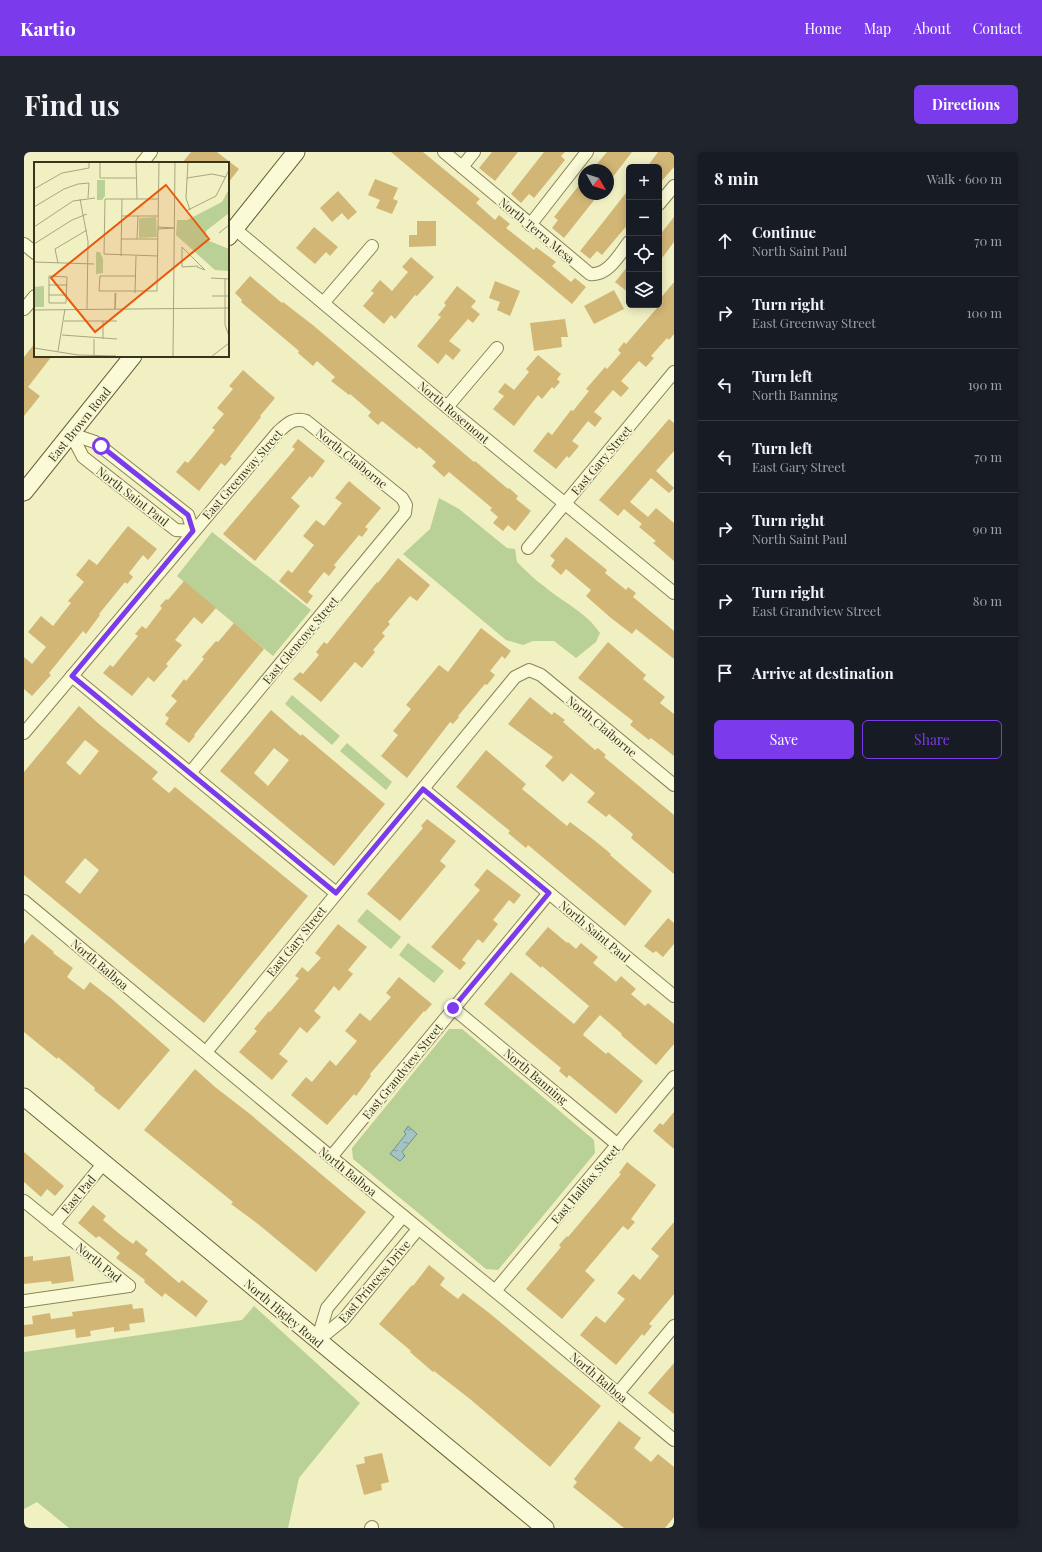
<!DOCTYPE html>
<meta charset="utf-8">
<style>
body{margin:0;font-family:"Playfair Display",serif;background:#20242c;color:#f1f3f6}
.controls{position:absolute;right:12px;top:12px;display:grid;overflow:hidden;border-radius:6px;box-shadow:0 2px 10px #0003}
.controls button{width:36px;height:36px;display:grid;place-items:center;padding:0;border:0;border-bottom:1px solid #363941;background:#171b24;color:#f1f3f6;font:20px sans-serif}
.compass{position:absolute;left:554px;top:12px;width:36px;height:36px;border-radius:50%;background:#171b24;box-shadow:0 2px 10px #0003;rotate:129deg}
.stop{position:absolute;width:12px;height:12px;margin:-9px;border:3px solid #7c3aed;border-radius:50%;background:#fff}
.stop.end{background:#7c3aed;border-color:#fff;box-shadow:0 1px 4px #0008}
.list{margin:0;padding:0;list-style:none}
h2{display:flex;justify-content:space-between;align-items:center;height:52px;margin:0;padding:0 16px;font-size:17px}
h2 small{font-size:13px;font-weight:400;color:#9ea1a6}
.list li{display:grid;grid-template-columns:26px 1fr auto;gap:12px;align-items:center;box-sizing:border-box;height:72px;padding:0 16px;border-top:1px solid #363941}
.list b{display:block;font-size:15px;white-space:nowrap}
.list p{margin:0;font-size:13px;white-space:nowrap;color:#9ea1a6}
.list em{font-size:13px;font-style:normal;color:#9ea1a6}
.actions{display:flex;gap:8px;padding:12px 16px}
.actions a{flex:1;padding:9px 0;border:1px solid #7c3aed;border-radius:6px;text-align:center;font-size:14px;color:#7c3aed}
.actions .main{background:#7c3aed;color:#fff}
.icon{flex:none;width:22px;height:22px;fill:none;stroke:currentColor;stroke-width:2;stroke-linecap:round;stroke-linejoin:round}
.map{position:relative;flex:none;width:650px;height:1376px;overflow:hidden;border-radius:6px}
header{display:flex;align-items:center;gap:24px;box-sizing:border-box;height:56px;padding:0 20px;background:#7c3aed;color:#fff}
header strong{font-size:19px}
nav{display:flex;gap:22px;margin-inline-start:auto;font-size:14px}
.intro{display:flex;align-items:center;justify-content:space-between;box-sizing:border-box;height:96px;padding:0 24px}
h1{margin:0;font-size:28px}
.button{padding:10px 18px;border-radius:6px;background:#7c3aed;color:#fff;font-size:14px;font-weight:700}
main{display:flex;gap:24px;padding:0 24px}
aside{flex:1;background:#171b24;border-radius:6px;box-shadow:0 2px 10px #0003}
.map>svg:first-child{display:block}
.green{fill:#b9d096}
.water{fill:url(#water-ripples);stroke:#6b9193}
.building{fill:#d2b676;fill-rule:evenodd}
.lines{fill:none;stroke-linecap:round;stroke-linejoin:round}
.minor-casing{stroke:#8c8358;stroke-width:14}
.secondary-casing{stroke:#6e633b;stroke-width:19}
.minor{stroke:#fbfad7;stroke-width:12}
.secondary{stroke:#fbfad7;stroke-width:17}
.route{stroke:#7c3aed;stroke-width:5}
.labels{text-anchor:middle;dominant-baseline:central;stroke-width:3.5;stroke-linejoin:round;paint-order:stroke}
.street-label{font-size:12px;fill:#3b341d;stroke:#f8f7d3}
.inset-road{fill:none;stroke:#a8a581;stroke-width:1}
.view{fill:#e8590c;fill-opacity:0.15;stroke:#e8590c;stroke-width:2}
.inset-edge{fill:none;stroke:#3b341d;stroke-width:2}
</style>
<header>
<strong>Kartio</strong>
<nav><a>Home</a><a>Map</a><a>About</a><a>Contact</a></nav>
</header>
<div class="intro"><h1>Find us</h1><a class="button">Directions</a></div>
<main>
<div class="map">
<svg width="650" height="1376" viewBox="0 0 650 1376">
<defs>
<pattern id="water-ripples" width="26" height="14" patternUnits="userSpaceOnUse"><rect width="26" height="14" fill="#a5c3c3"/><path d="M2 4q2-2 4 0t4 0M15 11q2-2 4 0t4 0" fill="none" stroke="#889f9e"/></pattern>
</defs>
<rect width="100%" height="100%" fill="#f1f0c3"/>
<g class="green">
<path d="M415,346L435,357L483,396L491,397L493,410C502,419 511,428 521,435C540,451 562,460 576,481L572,490L552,506L530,489H509L499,493L482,488L379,402L406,377Z"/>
<path d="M188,380L287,458L249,504L153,424Z"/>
<path d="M268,543L316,584L308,593L261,552Z"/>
<path d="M323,591L368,630L362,638L316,599Z"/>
<path d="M343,757L377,785L367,797L333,769Z"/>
<path d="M384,791L420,819L410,831L375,803Z"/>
<path d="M425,877H438L570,988L571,1001L474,1118L462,1117L329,1007L328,996Z"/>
<path d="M230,1154L336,1251L275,1326L264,1376H45L13,1350L0,1357V1200L218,1168Z"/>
</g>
<path class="water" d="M384,974L393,982L378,1000L381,1004L376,1009L366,1002L382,982L380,980Z"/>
<g class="building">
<path d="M167,0H193L215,17L204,31V11H158Z"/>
<path d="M367,0H399L456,47L452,51L471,68L475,63L486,72L482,76L510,98L512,95L532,110L528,114L547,130L551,126L562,135L548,152Z"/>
<path d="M468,0H494L471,29L455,16Z"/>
<path d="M520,0H541L537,4L541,8L510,46L505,42L497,51L487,42Z"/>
<path d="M583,0H608L588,26L584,22V18H578L572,13Z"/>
<path d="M634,0H650V15L635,32V15H623Z"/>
<path d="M351,27L374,36L369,47L374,49L368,62L352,56L356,48L344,43Z"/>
<path d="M560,27V42H575L540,86L528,76L534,68L530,65Z"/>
<path d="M605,37V71L578,103L573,99L566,107L556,99L580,69Z"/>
<path d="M314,39L333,60L324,68L318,61L308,70L296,56Z"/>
<path d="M650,65V90L635,110V84Z"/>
<path d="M393,69H412V94L385,95V83H393Z"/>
<path d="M290,75L314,95L306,104L302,100L291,112L272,96Z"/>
<path d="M387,105L410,125L393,144L391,143L371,167L367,163L360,172L339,154L350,141L347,139L356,128L368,139L384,120L378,115Z"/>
<path d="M605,113V141L591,130Z"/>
<path d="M226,124L258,151L259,150L290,174L450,310L451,309L484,337L485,336L494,344L492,347L507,359L491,379L484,373L479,379L469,371L474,365L466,358L468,356L425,320L420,325L408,314L412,310L395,295L393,297L358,269L354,273L344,264L347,260L326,242L325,243L307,229L311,225L293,209L289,214L274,201L275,199L217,150L218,148L211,141Z"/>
<path d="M471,129L496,139L486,164L473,158L476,150L465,146Z"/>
<path d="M650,130V182L645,188L643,186L627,204L630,206L622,215L615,209L597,229L605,236L597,245L589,238L570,260L578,266L571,275L564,269L548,289L555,294L545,306L543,304L532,317L509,299L524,280L528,283L547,258L549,259L565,239L562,237L581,215L583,217L597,201L594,198L600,190L602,192L639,149L636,147Z"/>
<path d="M433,134L452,149L447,155L456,162L449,171L444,167L425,189L437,198L429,208L422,202L414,212L393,194L417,165L414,163L422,153L420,151Z"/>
<path d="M590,138L600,157L570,172L560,154Z"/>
<path d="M541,167L544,185H537L538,195L510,199L506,171Z"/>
<path d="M11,191V204H28L4,235L16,244L0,264V205Z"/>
<path d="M514,203L537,222L533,227L536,230L530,237L528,235L518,247L514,243L490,274L469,257L480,244L474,240L481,231L490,238L505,220L502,217Z"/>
<path d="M219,218L251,246L236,264L237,265L206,305L208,306L201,314L197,311L175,339L152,320L161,309L164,311L191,278L188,276L200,262L193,256L209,237L205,234Z"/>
<path d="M645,267L650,271V299L632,319L650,336L645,341L627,326L606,350L624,365L632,356L650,371V409L629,391L632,389L615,375L618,372L600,357L594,364L575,348Z"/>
<path d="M274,287L301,309L288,326L286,324L267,346L276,354L231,409L199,382L271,297L268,295Z"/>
<path d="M325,329L357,356L341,375L344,377L338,385L335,383L310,413L312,415L305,424L300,420L284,440L289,444L283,452L255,429L264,418L268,421L272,416L290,393L279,384L292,368L300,374L318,351L311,346Z"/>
<path d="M104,374L133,397L124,408L119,403L105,421L109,425L103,432L101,430L75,462L76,463L62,482L59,479L25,521L27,523L8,544L0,537V505L8,512L22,495L4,480L17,464L29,474L47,451L44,449L60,430L52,423L65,407L73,413Z"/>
<path d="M542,385L583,418L581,421L602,438L604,435L612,441L609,445L650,479V507L612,477L608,482L587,466L562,444L567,438L542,417L537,423L527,414L531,408L526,404Z"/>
<path d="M374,406L406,433L393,449L386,444L364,470L366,472L358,481L361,484L349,498L351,500L338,516L331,510L297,550L269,527L276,520L279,522L295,503L292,500L300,490L303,492L353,430L354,431Z"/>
<path d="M160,429L192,456L178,472L170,465L151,488L158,493L142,512L144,514L130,530L124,525L108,544L79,521L86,513L89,515L114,484L111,482L118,474L122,477L138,456L136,454L142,447L144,448Z"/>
<path d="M210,471L240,497L170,583L171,584L165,591L141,572L145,566L141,563L153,549L147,544L160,527L162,529L180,507L178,505L192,489L194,490Z"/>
<path d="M457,476L487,499L481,507L478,504L466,519L471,523L463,533L461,532L434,564L435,565L429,572L426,570L383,626L357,604L374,583L369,579L387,557L382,553L415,513L424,520Z"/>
<path d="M584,490L622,523L619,527L641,545L636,551L650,562V604L627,586L625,588L606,573L609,569L554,526Z"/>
<path d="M506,545L528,563L530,560L541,568L539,570L571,598L574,596L582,603L580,605L650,663V722L607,686L609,682L585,662L582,665L563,650L571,641L547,621L539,630L521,614L529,605L484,572Z"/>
<path d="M55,554L75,572L134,620L128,627L145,641L151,635L284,744L180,871L0,723V620ZM61,588L75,599L56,623L42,611ZM61,706L75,718L56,742L41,730Z"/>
<path d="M247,558L277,584L278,582L361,652L310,714L196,619ZM250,596L265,608L244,634L230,621Z"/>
<path d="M462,598L502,632L498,637L543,674L546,670L570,688L587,702L586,703L608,722L628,739L601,774L504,693L502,696L484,681L486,679L432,635Z"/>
<path d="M403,667L432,689L416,709L422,714L376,769L343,742L399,676L397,674Z"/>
<path d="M463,717L497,743L490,752L485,748L469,768L474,772L459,791L454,787L438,808L442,811L436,818L407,795L456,738L450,733Z"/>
<path d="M644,766L650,771V792L639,805L632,799L629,801L620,794Z"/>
<path d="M314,772L343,795L324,818L329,822L315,839L310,834L290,859L297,865L283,881L276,875L255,902L264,909L248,928L215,900L233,879L230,877L245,859L246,860L275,826L271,824L278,815L284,820L297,806L291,801Z"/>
<path d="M524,775L543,791L544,790L552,797L557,791L574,805L569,811L592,830L597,824L612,837L607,842L621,854L624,851L650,872V892L632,913L597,883L598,882L576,863L560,881L559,883L582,902L584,900L619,929L592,962L545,923L543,926L535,919L537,916L460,852L487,820L550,872L565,854L518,814L517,816L501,802Z"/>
<path d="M8,782L30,800L29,801L49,816L43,825L60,838L66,830L88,847L146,898L95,958L70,938L71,936L34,905L33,907L0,880V792Z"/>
<path d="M375,825L408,852L401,860L400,859L346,922L347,924L332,944L330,942L303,973L267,943L282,925L288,930L306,908L312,914L333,889L321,879L336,861L346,869L367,845L362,841Z"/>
<path d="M171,917L191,935L226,962L342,1060L292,1120L234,1072L207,1052L209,1050L120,978Z"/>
<path d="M650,960V997L629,979L636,971L639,973Z"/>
<path d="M0,1000L40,1034L31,1044L23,1037L17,1045L0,1030Z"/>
<path d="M603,1010L632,1033L607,1067L611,1070L604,1078L599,1074L561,1119L571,1128L538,1167L502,1137L537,1095L535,1093L543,1084L544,1085L597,1022L595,1021Z"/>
<path d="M69,1053L82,1064L79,1068L98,1084L109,1092L112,1088L124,1098L121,1102L155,1131L158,1128L184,1149L172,1165L141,1141L138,1145L120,1130L121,1128L92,1106L96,1101L75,1084L72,1086L54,1071Z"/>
<path d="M650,1070V1142L625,1172L628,1174L620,1184L618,1182L592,1213L556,1183L572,1164L581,1171L601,1147L593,1141L609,1122L616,1128L635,1104L627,1097Z"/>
<path d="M9,1104V1109L46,1104L50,1129L28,1132L27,1129L0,1132V1105Z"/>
<path d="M405,1113L421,1126L416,1133L434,1147L439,1141L464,1160L577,1254L526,1315L446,1247L410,1219L409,1220L386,1200L387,1199L355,1172L388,1133L389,1134Z"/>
<path d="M108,1152L109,1157L119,1156L121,1170L105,1172L106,1178L90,1180V1175L66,1179L67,1184L52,1186L51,1177L0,1185V1173L9,1172L8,1164L26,1161L27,1167L49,1164L48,1160Z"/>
<path d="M650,1211V1262L624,1241Z"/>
<path d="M595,1269L617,1286L610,1296L627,1310L634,1302L650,1315V1365L641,1376H600L549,1335L553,1330L550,1327Z"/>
<path d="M358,1301L365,1330L357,1332L358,1338L340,1343L332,1313L341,1311L340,1305Z"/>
</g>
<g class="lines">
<defs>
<g id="minor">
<path d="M420,0L566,122C584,124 595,103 605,90"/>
<path d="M118,11L127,0"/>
<path d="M438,15L450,0"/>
<path d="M635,52L650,34"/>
<path d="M506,73L563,0"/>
<path d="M211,77L423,255L650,441"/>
<path d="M0,92L11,101"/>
<path d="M300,150L348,94"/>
<path d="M0,157L11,144"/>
<path d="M423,255L473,196"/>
<path d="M47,282L71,290L164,363L169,379L152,378L59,305Z"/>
<path d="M504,396L650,220"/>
<path d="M48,524L312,741"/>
<path d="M0,581L254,280C263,272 270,265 282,269L378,346L382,353L381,361L166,621"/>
<path d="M399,637L650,844"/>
<path d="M0,749L307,1005L471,1139L650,1288"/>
<path d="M429,856L594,993"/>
<path d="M182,900L491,525L505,518L517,523L650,633"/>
<path d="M307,1005L525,741"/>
<path d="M0,1049L105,1134"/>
<path d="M29,1073L79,1012"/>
<path d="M471,1139L650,925"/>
<path d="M0,1149L105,1134"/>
<path d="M293,1189L303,1156L379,1064"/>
<path d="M293,1189L320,1167L394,1077"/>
<path d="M594,1241L650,1174"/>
<path d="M347,1376L348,1375"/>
</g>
<g id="secondary">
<path d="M204,85L272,0"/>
<path d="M0,340L109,204"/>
<path d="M0,945L521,1376"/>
</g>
</defs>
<use href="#minor" class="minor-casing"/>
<use href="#secondary" class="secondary-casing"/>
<use href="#minor" class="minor"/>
<use href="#secondary" class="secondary"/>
</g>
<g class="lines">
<path class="route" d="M77,294L164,363L169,379L48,524L312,741L399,637L525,741L429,856"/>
</g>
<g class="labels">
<g class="street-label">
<text transform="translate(513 78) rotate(40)">North Terra Mesa</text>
<text transform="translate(430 260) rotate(40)">North Rosemont</text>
<text transform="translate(55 272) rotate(-51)">East Brown Road</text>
<text transform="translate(328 306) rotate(39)">North Claiborne</text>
<text transform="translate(577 308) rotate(-50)">East Gary Street</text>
<text transform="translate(218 322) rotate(-49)">East Greenway Street</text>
<text transform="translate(109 344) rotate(38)">North Saint Paul</text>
<text transform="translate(276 488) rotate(-50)">East Glencove Street</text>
<text transform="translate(578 574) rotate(40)">North Claiborne</text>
<text transform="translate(571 779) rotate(40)">North Saint Paul</text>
<text transform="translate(272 789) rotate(-51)">East Gary Street</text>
<text transform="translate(76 812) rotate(40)">North Balboa</text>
<text transform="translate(378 919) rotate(-51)">East Grandview Street</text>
<text transform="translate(512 924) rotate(40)">North Banning</text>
<text transform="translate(324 1019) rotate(39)">North Balboa</text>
<text transform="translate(561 1032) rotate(-50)">East Halifax Street</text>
<text transform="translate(54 1042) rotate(-50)">East Pad</text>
<text transform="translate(75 1110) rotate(39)">North Pad</text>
<text transform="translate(350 1129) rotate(-50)">East Princess Drive</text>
<text transform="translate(260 1161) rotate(40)">North Higley Road</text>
<text transform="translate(575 1225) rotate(40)">North Balboa</text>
</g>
</g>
<g transform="translate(10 10)">
<rect width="195" height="195" fill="#f1f0c3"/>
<path d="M63,18H71V34L68,38H63ZM195,27V51L172,69L173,78L195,87V109L181,108L142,73L143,58H153L188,40ZM122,55L123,75L105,76V56ZM62,90H66L69,97V111L62,112ZM10,124V145H0V125Z" fill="#b9d096"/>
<path class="inset-road" d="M66,0V16H103M102,0L103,37M154,0L152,36L156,48M153,16L178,12L192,15M0,27L28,11L55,6V0M46,37L54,79L53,147M0,45L30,27L44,22L55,21L54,36M152,49L182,34L195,8M88,54H124M0,65L39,39L61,36M124,65L140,66M124,67L140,66M185,71L195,63M87,77H124M103,77L104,54M0,82L38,58L53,52M148,85L171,108L163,105M148,85V105L164,104M87,94L88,37M124,94L70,92L71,37H124M0,100L60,102M24,101L21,87L53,68M15,114L33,115L32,141H15ZM102,114H66L65,129H123L125,0M177,116L195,117M191,116V163L195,174M15,123H33M81,131V147M101,131L102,94M15,133H33M178,134H195M81,147L82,131M0,148L195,146M30,159H83M28,173L83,177M60,177V194M69,177V159M0,186L44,193L82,194M24,189L31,147M139,195L141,0M177,195L195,181"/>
<path class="view" d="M132,23L175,77L61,170L17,116Z"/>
<rect width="195" height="195" class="inset-edge"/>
</g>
</svg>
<div class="controls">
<button>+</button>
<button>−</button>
<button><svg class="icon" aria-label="locate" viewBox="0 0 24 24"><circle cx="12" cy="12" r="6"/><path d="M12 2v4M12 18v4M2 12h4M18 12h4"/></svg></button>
<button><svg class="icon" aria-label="layers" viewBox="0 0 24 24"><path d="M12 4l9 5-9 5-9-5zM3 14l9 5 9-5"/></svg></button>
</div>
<svg class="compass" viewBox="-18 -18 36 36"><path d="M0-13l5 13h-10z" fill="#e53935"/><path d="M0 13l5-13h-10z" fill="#9ea1a6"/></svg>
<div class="stop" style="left:77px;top:294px"></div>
<div class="stop end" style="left:429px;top:856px"></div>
</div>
<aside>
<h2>8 min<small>Walk · 600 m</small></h2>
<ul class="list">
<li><svg class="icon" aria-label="ahead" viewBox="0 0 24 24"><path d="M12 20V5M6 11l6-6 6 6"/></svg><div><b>Continue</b><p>North Saint Paul</p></div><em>70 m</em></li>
<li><svg class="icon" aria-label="right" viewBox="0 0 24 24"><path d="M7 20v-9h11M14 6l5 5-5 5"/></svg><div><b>Turn right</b><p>East Greenway Street</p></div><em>100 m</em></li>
<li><svg class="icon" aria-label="left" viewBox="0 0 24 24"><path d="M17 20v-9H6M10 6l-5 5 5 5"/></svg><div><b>Turn left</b><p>North Banning</p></div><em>190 m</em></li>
<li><svg class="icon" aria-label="left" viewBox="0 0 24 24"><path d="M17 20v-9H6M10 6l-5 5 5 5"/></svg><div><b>Turn left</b><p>East Gary Street</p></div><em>70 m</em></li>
<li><svg class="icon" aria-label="right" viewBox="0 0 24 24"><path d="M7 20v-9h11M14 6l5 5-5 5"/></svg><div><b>Turn right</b><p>North Saint Paul</p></div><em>90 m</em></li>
<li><svg class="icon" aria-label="right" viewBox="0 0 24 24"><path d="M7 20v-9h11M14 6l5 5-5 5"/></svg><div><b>Turn right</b><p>East Grandview Street</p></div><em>80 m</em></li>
<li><svg class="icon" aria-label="arrive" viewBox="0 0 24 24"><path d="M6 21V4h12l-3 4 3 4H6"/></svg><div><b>Arrive at destination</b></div></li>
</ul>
<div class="actions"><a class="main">Save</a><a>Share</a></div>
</aside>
</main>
